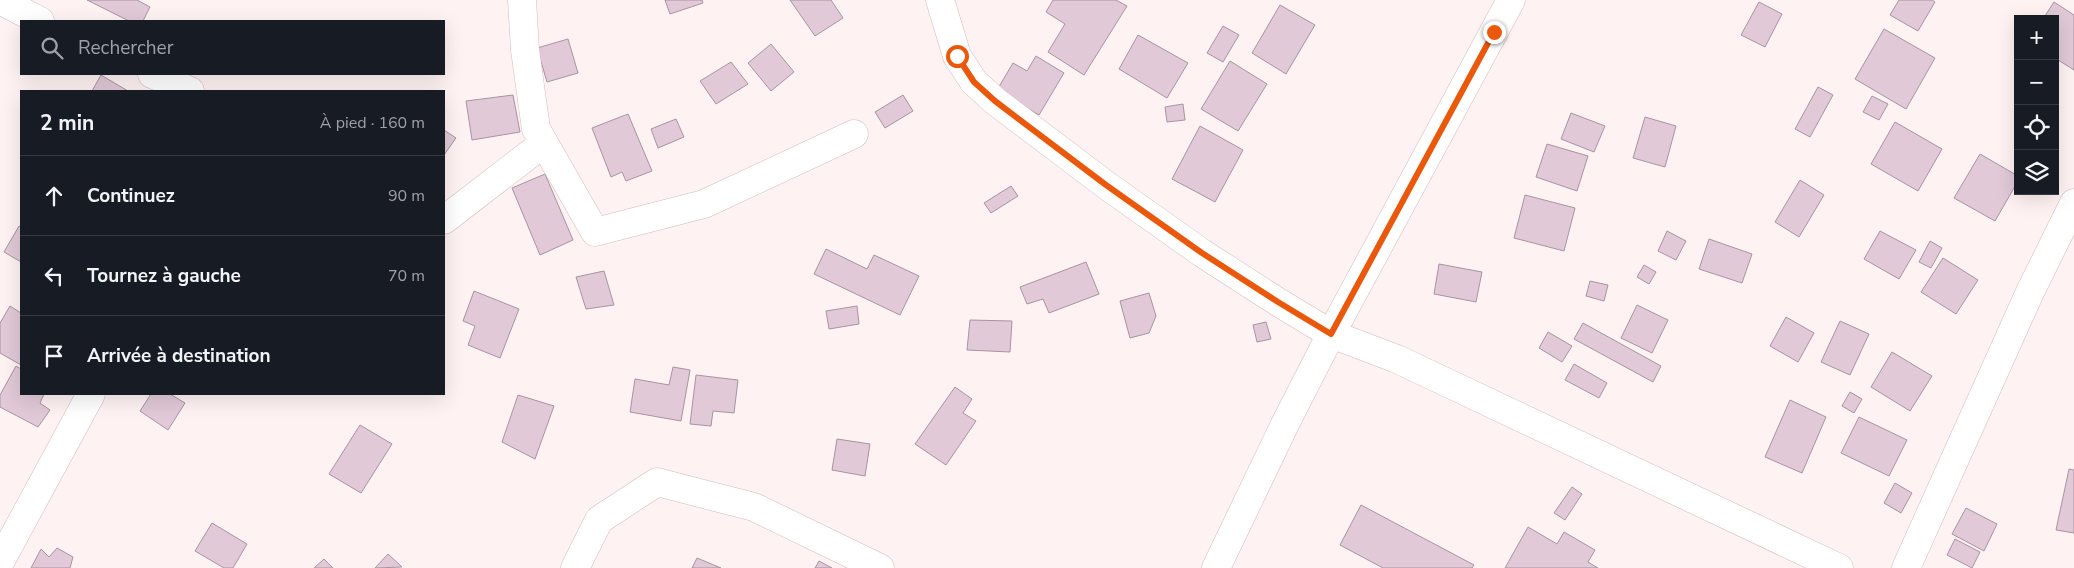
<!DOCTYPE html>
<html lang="fr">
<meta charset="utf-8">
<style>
body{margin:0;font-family:"Nunito Sans",sans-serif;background:#20242c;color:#f1f3f6}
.controls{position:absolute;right:15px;top:15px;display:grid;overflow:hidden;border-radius:0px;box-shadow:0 5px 20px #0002}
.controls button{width:45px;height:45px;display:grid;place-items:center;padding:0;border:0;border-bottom:1px solid #363941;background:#171b24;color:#f1f3f6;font:25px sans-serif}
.stop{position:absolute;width:15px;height:15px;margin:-11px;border:4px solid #ea580c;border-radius:50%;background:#fff}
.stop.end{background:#ea580c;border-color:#fff;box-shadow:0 1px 5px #0008}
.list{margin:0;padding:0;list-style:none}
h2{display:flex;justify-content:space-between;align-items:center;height:65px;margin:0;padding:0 20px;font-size:21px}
h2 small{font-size:16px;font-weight:400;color:#9ea1a6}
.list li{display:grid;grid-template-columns:32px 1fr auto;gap:15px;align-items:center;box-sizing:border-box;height:80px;padding:0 20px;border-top:1px solid #363941}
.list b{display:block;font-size:19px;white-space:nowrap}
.list em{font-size:16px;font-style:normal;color:#9ea1a6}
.icon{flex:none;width:28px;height:28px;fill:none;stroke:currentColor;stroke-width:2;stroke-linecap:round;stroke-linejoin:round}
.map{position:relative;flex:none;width:2074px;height:568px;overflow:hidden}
.search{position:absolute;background:#171b24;box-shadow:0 5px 20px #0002;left:20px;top:20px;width:425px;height:55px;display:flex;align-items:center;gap:12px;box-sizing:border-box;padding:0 18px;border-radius:0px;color:#9ea1a6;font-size:19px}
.panel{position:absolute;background:#171b24;box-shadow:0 5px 20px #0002;left:20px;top:90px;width:425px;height:305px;border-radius:0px}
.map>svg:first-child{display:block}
.building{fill:#e1c9d7;stroke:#a993a0}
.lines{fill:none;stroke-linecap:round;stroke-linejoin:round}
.street-casing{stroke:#d6babc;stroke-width:29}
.secondary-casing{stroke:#d6babc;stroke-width:29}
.street{stroke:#fff;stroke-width:28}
.secondary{stroke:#fff;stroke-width:28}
.route{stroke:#ea580c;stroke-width:6}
</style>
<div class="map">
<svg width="2074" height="568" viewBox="0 0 2074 568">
<rect width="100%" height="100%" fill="#fef2f3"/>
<g class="building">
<path d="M87,0H137L150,7L143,21H129Z"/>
<path d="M665,0H702L703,3L670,14Z"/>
<path d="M790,0H831L843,18L815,36Z"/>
<path d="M1053,0H1116L1127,6L1084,75L1048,52L1065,24L1046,12Z"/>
<path d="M1899,0H1932L1935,2L1918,31L1890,15Z"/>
<path d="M1759,2L1782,14L1765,47L1741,35Z"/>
<path d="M2054,2L2074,15V70L2055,58V19H2043Z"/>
<path d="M1280,5L1315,25L1286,74L1252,53Z"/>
<path d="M1223,26L1239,35L1223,62L1207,53Z"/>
<path d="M1884,29L1935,58L1906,109L1855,79Z"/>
<path d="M1138,35L1188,63L1167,98L1119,69Z"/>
<path d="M568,39L578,73L547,82L537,48Z"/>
<path d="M771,44L794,72L771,91L748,63Z"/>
<path d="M1036,56L1064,73L1039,115L997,90L1013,63L1027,71Z"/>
<path d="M1230,61L1267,84L1238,131L1201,109Z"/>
<path d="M731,62L748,84L716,104L700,81Z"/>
<path d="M101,75L128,91H92Z"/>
<path d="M1818,87L1833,95L1810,137L1795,129Z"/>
<path d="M513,95L520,132L472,140L466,101Z"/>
<path d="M903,95L913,111L885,128L875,112Z"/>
<path d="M1872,96L1888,104L1879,120L1863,112Z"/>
<path d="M1183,104L1185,120L1167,122L1165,107Z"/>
<path d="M1571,113L1605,126L1594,152L1561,139Z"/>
<path d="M628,114L652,171L626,181L622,172L611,177L592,128Z"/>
<path d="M1645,117L1676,126L1665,167L1633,158Z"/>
<path d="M676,119L684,137L658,148L651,129Z"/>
<path d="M1895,122L1942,149L1918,191L1871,164Z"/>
<path d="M1200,126L1243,150L1215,202L1172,179Z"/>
<path d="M444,130L456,138L444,155Z"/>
<path d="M1547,144L1588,156L1577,191L1536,177Z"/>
<path d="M1980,154L2018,176V181L1995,221L1954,198Z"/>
<path d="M545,174L573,240L540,255L512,188Z"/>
<path d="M1800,180L1824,195L1799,237L1775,222Z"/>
<path d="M1011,186L1018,196L991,213L984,203Z"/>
<path d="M1525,195L1575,208L1564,251L1514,238Z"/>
<path d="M19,226L21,227V262L4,252Z"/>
<path d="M1667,231L1686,241L1676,260L1658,251Z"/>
<path d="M1880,231L1916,250L1899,279L1864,259Z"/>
<path d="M1709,239L1752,254L1742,283L1699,269Z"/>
<path d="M1930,241L1942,248L1931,268L1919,262Z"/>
<path d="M826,249L867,269L874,255L919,276L900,315L814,274Z"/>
<path d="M1943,258L1978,280L1956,314L1921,292Z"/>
<path d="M1086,262L1099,294L1049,313L1043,299L1027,304L1020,287Z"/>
<path d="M1439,264L1482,272L1476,302L1434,294Z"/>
<path d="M1644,265L1656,272L1649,284L1637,277Z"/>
<path d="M604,271L614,305L586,309L576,277Z"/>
<path d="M1590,281L1608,285L1604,301L1586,296Z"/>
<path d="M474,291L519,309L500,358L468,345L475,326L463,321Z"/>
<path d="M1149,293L1156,316L1149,333L1130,338L1120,301Z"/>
<path d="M1637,305L1668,320L1652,353L1621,338Z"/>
<path d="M10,306L21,313V365L0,353V323Z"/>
<path d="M857,306L859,324L829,329L826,311Z"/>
<path d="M1786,317L1814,333L1798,362L1770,346Z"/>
<path d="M970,320L1012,321L1010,352L967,350Z"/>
<path d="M1840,321L1869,334L1850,375L1821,362Z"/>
<path d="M1266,322L1271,339L1257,342L1253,325Z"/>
<path d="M1583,323L1661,366L1653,382L1574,339Z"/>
<path d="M1548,332L1572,346L1562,362L1539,348Z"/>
<path d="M1892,352L1932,376L1910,411L1871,387Z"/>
<path d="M1574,364L1607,383L1599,398L1565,380Z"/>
<path d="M16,366L21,369V394H44L40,403L50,410L38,427L0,407V395Z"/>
<path d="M673,367L690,370L681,421L630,412L635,379L669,385Z"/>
<path d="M696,375L738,380L734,413L713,411L711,426L690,424Z"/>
<path d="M955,387L972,399L963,413L976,421L946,465L915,444Z"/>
<path d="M1850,392L1862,399L1854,413L1842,406Z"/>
<path d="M151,394H170L185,403L168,430L140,411Z"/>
<path d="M518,395L554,406L535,459L502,442Z"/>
<path d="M1790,400L1826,417L1802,473L1765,457Z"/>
<path d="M1859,417L1907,440L1889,476L1841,453Z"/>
<path d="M360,425L392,444L361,493L329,474Z"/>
<path d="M837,439L870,444L865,476L832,470Z"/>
<path d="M2069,469L2074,470V533L2056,530Z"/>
<path d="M1895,483L1912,493L1901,513L1884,503Z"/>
<path d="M1572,487L1582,494L1565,520L1554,513Z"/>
<path d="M1361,505L1474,565L1472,568H1383L1340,545Z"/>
<path d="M1966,508L1997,524L1984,551L1952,534Z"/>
<path d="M212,523L247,544L233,568H224L195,551Z"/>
<path d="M1528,527L1557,544L1564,532L1595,550L1588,562L1598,568H1505Z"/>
<path d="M1955,539L1980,552L1972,568L1947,555Z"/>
<path d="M57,548L73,557L70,568H31L41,549L49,557Z"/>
<path d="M388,554L402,567L375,568Z"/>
<path d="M697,558L721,568H692Z"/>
<path d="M324,559L333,568H314Z"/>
<path d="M819,561L832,568H815Z"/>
</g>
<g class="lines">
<defs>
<g id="street">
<path d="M0,0L40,21"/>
<path d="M522,0L525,50L536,129L595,232L704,204L854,134"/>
<path d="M940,0L957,56L974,82L995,101L1106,185L1202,253L1278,302L1331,334L1397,359L1839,568"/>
<path d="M152,74L190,91"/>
<path d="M444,220L544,143"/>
<path d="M0,562L91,394"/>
<path d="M575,568L599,520L657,482L754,507L880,568"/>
<path d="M1906,568L2030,292L2074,203"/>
</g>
<path id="secondary" d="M1216,568L1286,422L1331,334L1511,0"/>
</defs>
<use href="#street" class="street-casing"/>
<use href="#secondary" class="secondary-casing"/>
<use href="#street" class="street"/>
<use href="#secondary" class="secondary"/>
</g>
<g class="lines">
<path class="route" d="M957,56L974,82L995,101L1106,185L1202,253L1278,302L1331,334L1494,32"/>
</g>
</svg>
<div class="controls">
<button>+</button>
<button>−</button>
<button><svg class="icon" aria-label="locate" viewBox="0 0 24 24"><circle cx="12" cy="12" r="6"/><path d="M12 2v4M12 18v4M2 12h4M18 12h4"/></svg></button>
<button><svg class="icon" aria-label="layers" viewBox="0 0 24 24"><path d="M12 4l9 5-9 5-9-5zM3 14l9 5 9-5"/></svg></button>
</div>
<div class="stop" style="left:957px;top:56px"></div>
<div class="stop end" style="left:1494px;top:32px"></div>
<div class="search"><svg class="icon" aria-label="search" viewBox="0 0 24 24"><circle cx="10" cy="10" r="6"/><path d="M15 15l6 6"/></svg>Rechercher</div>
<section class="panel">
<h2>2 min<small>À pied · 160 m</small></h2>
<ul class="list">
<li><svg class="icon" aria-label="ahead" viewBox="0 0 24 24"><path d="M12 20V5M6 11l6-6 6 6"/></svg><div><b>Continuez</b></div><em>90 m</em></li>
<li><svg class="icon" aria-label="left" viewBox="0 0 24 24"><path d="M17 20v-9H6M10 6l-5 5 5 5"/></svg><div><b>Tournez à gauche</b></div><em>70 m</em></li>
<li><svg class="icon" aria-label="arrive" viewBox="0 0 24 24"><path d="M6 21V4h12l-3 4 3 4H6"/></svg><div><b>Arrivée à destination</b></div></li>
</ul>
</section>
</div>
